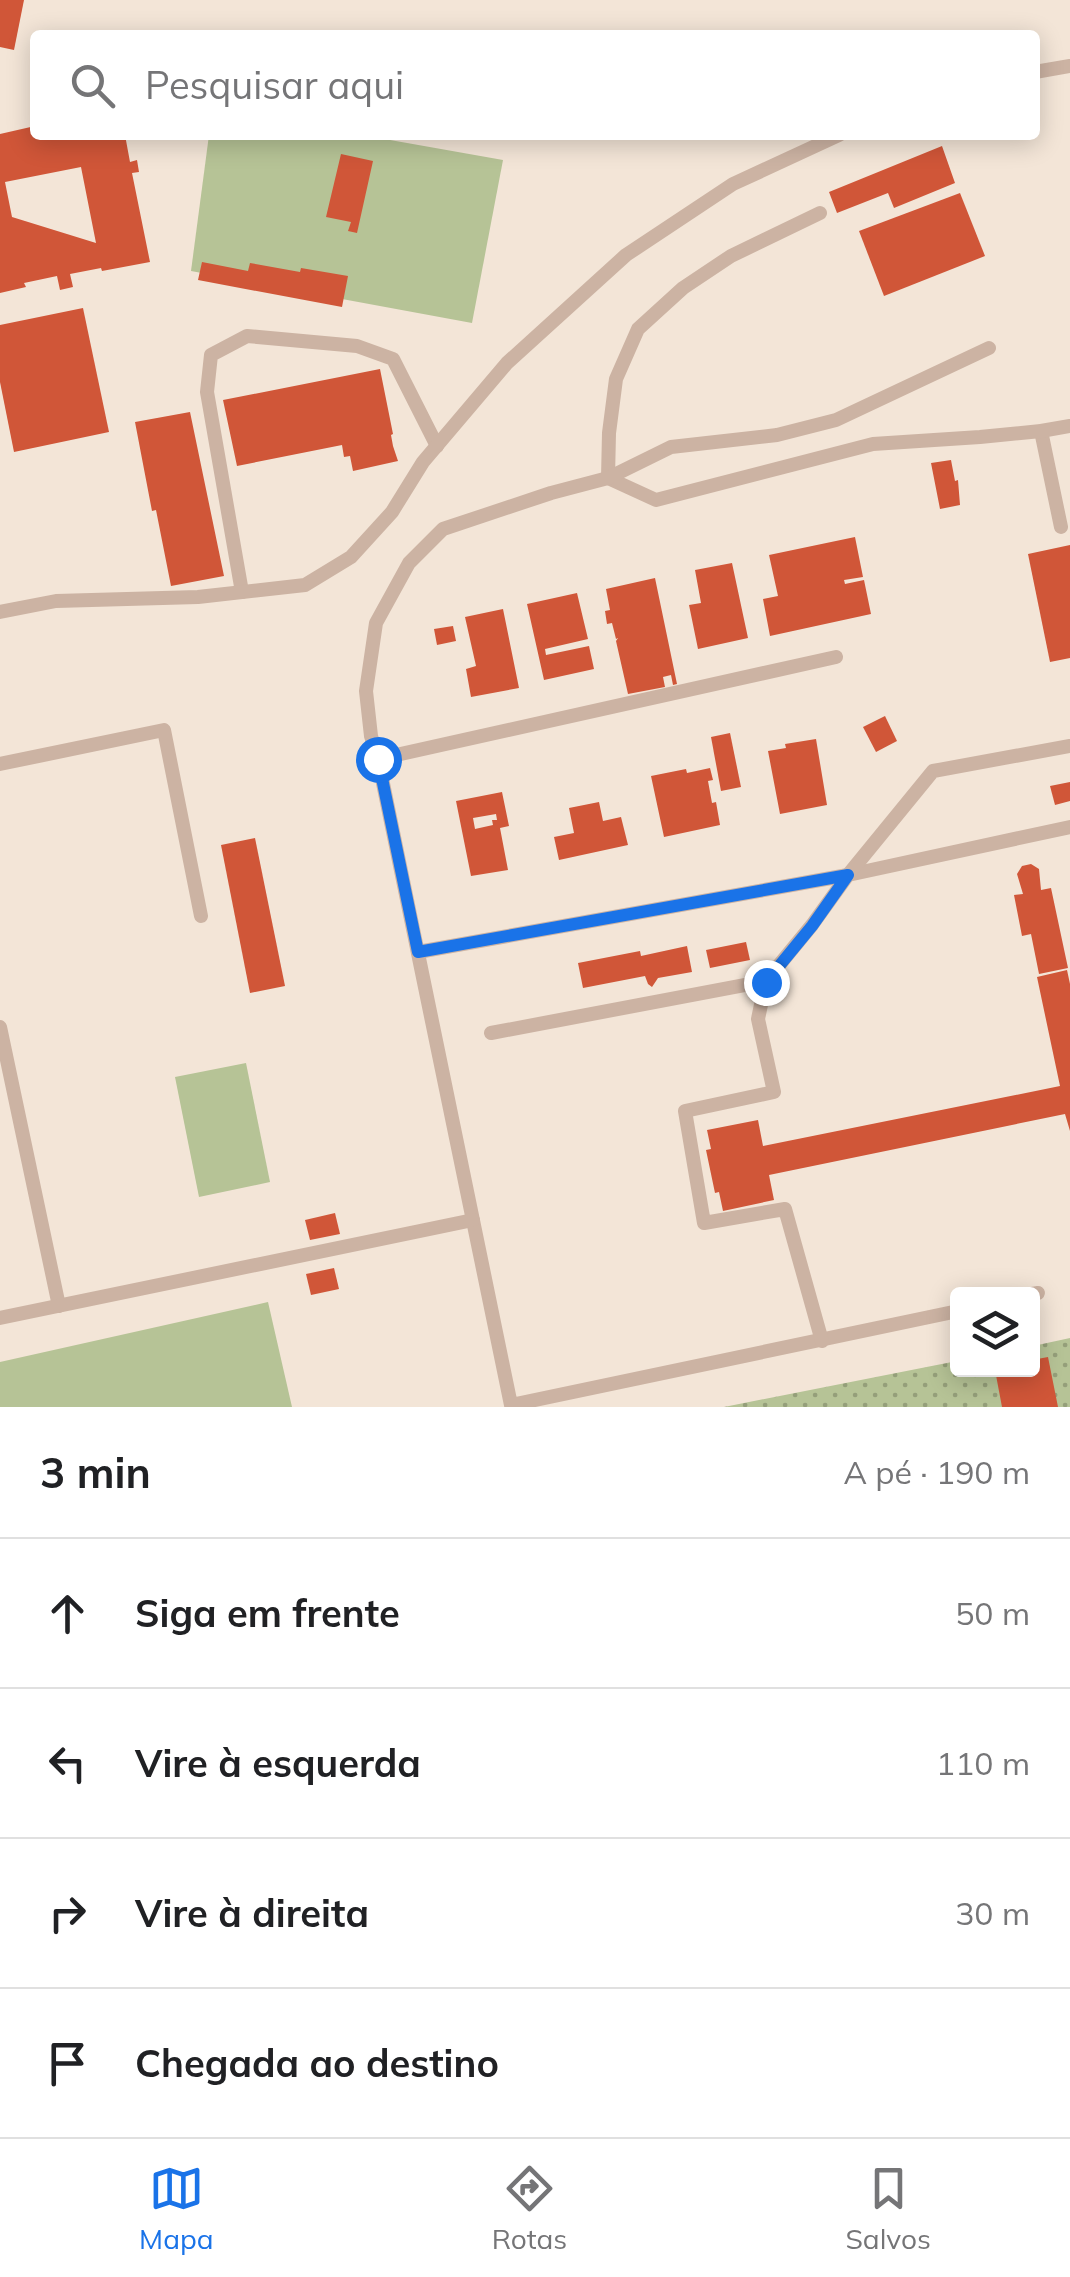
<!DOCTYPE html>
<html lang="pt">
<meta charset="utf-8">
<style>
body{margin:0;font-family:Mulish,sans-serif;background:#f2f2f2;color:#202124}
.controls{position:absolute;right:30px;bottom:30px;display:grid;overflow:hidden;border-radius:10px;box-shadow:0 5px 25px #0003}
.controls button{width:90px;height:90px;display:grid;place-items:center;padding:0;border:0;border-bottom:2px solid #e0e0e0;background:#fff;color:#202124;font:50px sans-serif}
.stop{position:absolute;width:30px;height:30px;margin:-22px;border:8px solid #1a73e8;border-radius:50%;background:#fff}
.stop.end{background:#1a73e8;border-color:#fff;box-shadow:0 2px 10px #0008}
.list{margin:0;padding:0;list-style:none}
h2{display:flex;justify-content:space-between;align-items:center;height:130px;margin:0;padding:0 40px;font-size:42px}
h2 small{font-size:32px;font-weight:400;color:#757577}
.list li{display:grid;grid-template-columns:65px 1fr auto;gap:30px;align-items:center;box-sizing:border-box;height:150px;padding:0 40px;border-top:2px solid #e0e0e0}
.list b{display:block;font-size:38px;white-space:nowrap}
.list em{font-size:32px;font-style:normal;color:#757577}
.icon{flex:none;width:55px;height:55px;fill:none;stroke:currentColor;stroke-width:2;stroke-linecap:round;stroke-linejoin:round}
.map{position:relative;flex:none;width:1070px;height:1407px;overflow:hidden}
.search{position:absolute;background:#fff;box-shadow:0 5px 25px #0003;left:30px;right:30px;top:30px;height:110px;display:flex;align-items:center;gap:25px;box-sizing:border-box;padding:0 35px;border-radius:10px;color:#757577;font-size:38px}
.sheet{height:730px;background:#fff}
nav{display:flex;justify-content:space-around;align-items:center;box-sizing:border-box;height:140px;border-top:2px solid #e0e0e0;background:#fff;font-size:28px;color:#757577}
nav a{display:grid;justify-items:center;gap:5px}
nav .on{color:#1a73e8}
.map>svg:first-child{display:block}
.grass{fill:url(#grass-dots)}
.pitch{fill:#b6c396}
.building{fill:#d05638;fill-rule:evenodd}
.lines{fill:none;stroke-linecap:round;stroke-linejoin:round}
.service{stroke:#ccb3a3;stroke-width:14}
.route{stroke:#1a73e8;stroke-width:12}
</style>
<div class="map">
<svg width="1070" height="1407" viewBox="0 0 1070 1407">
<defs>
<pattern id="grass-dots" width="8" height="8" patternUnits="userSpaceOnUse" patternTransform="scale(2.5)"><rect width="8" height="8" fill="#b6c396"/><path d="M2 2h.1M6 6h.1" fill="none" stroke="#959f7a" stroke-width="1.8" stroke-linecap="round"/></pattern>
</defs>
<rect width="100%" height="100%" fill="#f3e5d7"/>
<path class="grass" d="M1070,1338V1407H724L957,1361L958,1370H1032L1033,1346Z"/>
<g class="pitch">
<path d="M209,135H362L503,160L472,323L191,271Z"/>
<path d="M246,1063L270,1182L199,1197L175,1077Z"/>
<path d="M268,1302L292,1407H0V1362Z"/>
</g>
<g class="building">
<path d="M0,0H24L14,50L0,47Z"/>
<path d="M35,126V135H125L130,162L137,160L139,172L132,173L150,262L102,271L101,268L70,274L73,287L60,290L57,276L24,283L26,287L0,293V134ZM81,167L96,243L12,217L5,182Z"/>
<path d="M942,146L955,183L894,208L888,193L837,213L829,192Z"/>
<path d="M341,154L373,161L357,233L348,231L351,222L326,217Z"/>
<path d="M960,193L985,256L884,296L859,231Z"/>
<path d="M202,262L248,271L250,263L300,272L301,268L348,276L342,307L198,280Z"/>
<path d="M83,308L109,432L14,452L0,382V325Z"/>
<path d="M380,369L393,434L391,435L393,446L398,461L353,471L350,456L344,457L342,445L237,466L223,400Z"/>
<path d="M190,412L224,576L171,586L156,510L152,511L135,422Z"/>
<path d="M951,460L955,481L958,480L960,505L940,509L931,463Z"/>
<path d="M855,537L863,577L844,580L845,584L864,580L871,614L770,636L763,599L778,596L769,555Z"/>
<path d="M1070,545V658L1050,662L1028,554Z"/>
<path d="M732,563L748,638L698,649L689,605L701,603L695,570Z"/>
<path d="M655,578L677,684L673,685L671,675L663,677L665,687L628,694L616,641L618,638L616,639L612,623L607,624L605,611L610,610L606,589Z"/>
<path d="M577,593L588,639L545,649L546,655L589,646L594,669L544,680L527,604Z"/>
<path d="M503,609L519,688L471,697L466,669L476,666L465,617Z"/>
<path d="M453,626L456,641L437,645L434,629Z"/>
<path d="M885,716L897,741L876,752L863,727Z"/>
<path d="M730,733L741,787L721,791L711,737Z"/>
<path d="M816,739L827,805L780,814L768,751L786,748L785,744Z"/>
<path d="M710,768L713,780L708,781L712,803L716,802L720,825L664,837L651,776L686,769L687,773Z"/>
<path d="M1070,782V801L1055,805L1050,786Z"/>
<path d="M502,792L509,826L500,828L508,870L471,876L456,801ZM496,814L497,820H492L493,825L475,829L473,818Z"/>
<path d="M599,802L603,821L621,817L628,845L559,860L554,837L574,833L569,808Z"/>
<path d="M255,838L285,986L250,993L221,845Z"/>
<path d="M1031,864L1039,869L1041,890L1051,888L1068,968L1039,974L1031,934L1022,936L1014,895L1023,894L1017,874L1022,866Z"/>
<path d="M746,942L750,960L710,968L706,950Z"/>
<path d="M687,946L692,972L658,978L652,987L648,984L645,976L583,988L578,963L640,951L641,956Z"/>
<path d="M1067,970L1070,984V1131L1065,1114L769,1175L774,1200L723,1211L719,1192L715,1193L706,1150L711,1149L707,1130L758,1120L763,1146L1060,1086L1037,977Z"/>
<path d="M335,1213L340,1234L310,1240L305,1220Z"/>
<path d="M334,1268L339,1289L311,1295L306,1274Z"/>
<path d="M1048,1357L1058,1407H1002L995,1370H1032V1360Z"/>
</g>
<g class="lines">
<g class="service">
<path d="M1035,72L1070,66"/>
<path d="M1041,431L1061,527"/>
<path d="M608,478L656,500L873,444L980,437L1041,431L1070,426"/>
<path d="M608,478L609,433L616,379L638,329L683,288L731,256L820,213"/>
<path d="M242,592L207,392L211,355L247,336L357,346L393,359L437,446"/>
<path d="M0,612L56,601L198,597L305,585L351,557L392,512L423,462L507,363L626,255L733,184L839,135"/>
<path d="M378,759L836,657"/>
<path d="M0,764L164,730L201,916"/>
<path d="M418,952L848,875L1070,827"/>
<path d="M0,1027L59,1306"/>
<path d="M491,1033L766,981"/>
<path d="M1032,1294L1038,1293"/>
<path d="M958,1311L511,1405L378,759L371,736L366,691L376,623L409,563L443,529L551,493L608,478L671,447L777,435L836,420L989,348"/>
<path d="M0,1318L473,1220"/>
<path d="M822,1341L785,1209L704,1223L685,1111L774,1092L758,1019L766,981L812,925L848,875L933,771L1070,746"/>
</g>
</g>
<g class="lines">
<path class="route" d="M378,759L418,952L848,875L812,926L766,982"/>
</g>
</svg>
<div class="controls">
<button><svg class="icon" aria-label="layers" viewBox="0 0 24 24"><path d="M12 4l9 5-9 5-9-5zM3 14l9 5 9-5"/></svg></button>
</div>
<div class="stop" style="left:378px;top:759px"></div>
<div class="stop end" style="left:766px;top:982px"></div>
<div class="search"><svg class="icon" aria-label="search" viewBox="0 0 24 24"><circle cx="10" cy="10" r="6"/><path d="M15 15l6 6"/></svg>Pesquisar aqui</div>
</div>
<section class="sheet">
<h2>3 min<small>A pé · 190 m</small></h2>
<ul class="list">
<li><svg class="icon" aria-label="ahead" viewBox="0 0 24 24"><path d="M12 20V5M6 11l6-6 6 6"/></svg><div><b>Siga em frente</b></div><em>50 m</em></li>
<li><svg class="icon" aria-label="left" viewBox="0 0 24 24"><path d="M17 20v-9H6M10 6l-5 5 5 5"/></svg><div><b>Vire à esquerda</b></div><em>110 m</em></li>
<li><svg class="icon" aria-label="right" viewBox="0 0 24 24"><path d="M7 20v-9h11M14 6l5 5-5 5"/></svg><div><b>Vire à direita</b></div><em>30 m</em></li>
<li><svg class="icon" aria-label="arrive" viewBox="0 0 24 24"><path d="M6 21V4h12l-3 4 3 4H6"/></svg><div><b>Chegada ao destino</b></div></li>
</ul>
</section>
<nav>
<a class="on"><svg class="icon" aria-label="map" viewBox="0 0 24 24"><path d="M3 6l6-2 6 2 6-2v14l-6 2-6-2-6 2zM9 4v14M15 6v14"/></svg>Mapa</a>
<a><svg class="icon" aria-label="directions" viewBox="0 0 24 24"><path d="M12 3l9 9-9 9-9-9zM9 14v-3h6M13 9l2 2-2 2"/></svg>Rotas</a>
<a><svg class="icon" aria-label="saved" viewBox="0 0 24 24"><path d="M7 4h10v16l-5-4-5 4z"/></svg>Salvos</a>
</nav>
